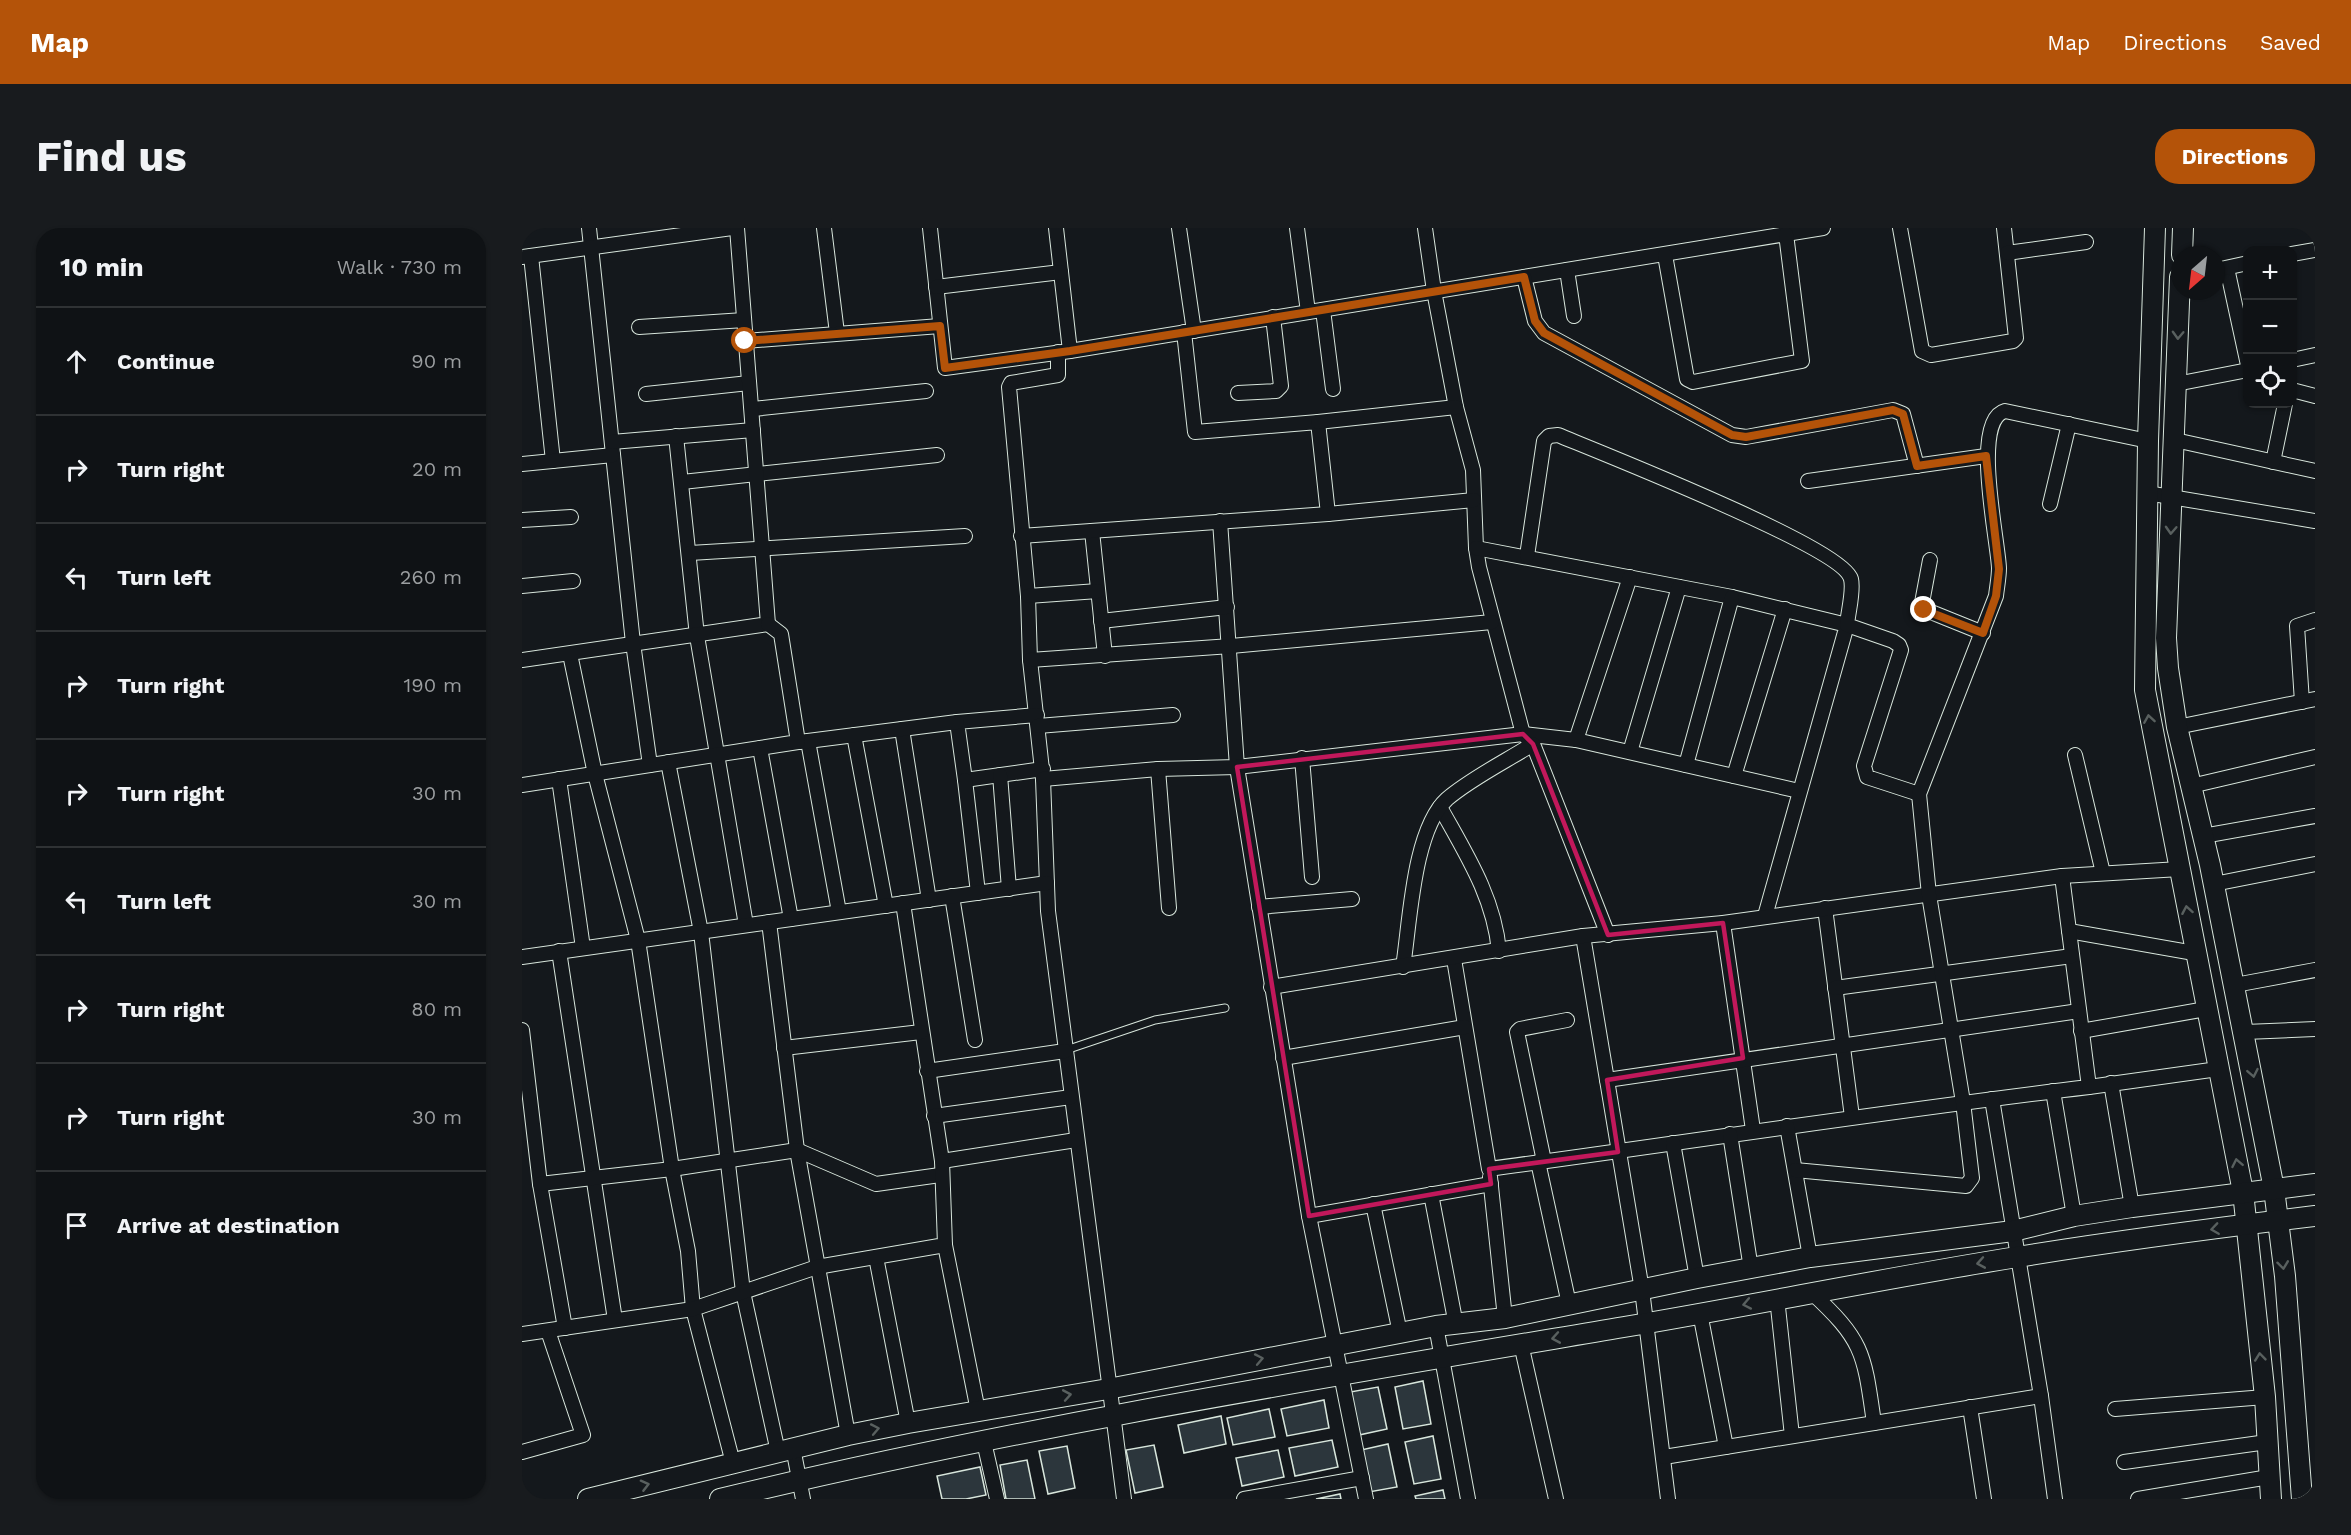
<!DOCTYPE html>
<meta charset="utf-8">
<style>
body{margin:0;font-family:"Work Sans",sans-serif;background:#181b1e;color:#f1f3f6}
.controls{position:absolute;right:18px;top:18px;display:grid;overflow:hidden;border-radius:12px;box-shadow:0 2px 4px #0004}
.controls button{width:54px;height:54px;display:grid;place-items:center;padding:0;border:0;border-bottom:2px solid #2f3234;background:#0f1215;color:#f1f3f6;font:30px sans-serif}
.compass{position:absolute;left:1649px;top:18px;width:54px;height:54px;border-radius:50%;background:#0f1215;box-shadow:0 2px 4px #0004;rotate:208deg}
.stop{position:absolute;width:18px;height:18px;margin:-14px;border:4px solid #b45309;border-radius:50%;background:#fff}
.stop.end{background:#b45309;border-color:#fff;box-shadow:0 2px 6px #0008}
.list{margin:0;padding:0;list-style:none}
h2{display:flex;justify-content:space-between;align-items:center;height:78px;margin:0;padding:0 24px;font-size:26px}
h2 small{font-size:20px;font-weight:400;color:#9b9ea0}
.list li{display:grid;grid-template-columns:39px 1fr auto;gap:18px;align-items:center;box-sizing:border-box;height:108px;padding:0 24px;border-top:2px solid #2f3234}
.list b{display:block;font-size:22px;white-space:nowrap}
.list em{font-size:20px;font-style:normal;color:#9b9ea0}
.icon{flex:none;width:33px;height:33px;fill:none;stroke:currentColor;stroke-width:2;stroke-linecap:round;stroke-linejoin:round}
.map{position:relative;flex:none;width:1793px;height:1271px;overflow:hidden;border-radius:24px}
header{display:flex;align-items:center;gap:36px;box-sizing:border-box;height:84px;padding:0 30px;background:#b45309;color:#fff}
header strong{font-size:28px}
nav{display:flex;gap:33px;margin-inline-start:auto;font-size:21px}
.intro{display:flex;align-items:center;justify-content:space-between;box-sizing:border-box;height:144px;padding:0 36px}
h1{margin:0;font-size:42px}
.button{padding:15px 27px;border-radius:24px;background:#b45309;color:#fff;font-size:21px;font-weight:700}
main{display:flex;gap:36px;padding:0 36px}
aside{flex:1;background:#0f1215;border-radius:24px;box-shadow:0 2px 4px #0004}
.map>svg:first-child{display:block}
.building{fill:#2c363c;stroke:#d8e6dc;stroke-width:1.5}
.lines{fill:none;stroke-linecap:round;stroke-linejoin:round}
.lane-casing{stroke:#d8e6dc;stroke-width:9}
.street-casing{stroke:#d8e6dc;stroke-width:16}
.secondary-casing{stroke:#d8e6dc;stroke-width:22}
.lane{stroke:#14181c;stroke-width:7}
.street{stroke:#14181c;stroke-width:14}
.secondary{stroke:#14181c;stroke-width:20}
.oneway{stroke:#59605f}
.route{stroke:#b45309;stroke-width:8}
.marked{fill:none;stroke:#c2185b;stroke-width:4.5;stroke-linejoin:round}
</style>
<header>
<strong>Map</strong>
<nav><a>Map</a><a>Directions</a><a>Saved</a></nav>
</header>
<div class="intro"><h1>Find us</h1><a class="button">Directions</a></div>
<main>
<aside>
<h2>10 min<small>Walk · 730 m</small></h2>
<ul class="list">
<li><svg class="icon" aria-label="ahead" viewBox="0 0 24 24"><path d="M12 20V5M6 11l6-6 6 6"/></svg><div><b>Continue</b></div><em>90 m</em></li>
<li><svg class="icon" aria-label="right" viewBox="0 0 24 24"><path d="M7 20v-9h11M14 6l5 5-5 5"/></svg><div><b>Turn right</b></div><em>20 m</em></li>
<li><svg class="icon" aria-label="left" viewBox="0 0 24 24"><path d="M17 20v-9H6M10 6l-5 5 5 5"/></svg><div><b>Turn left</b></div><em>260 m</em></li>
<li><svg class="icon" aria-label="right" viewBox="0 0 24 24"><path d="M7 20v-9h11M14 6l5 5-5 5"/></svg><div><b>Turn right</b></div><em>190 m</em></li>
<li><svg class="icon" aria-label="right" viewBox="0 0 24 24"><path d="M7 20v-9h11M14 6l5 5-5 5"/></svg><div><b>Turn right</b></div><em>30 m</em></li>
<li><svg class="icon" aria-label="left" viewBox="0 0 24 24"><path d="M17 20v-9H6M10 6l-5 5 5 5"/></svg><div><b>Turn left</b></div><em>30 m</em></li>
<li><svg class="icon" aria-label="right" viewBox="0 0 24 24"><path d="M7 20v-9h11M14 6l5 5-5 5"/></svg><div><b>Turn right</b></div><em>80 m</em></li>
<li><svg class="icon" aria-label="right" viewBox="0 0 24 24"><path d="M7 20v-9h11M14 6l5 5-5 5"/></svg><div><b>Turn right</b></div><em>30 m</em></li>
<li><svg class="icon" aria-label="arrive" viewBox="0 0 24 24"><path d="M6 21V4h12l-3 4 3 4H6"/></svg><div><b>Arrive at destination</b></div></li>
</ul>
</aside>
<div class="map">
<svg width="1793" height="1271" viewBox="0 0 1793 1271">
<rect width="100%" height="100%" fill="#14181c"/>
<g class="building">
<path d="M901,1153L909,1196L881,1201L873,1159Z"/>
<path d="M856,1159L865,1201L837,1207L828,1164Z"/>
<path d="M802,1172L807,1200L765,1208L759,1181Z"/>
<path d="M747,1181L753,1209L711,1217L705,1190Z"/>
<path d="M699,1188L704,1216L662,1225L656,1197Z"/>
<path d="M911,1208L919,1251L892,1256L883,1214Z"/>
<path d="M810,1212L816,1239L773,1248L767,1220Z"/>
<path d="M866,1216L875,1259L847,1264L839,1222Z"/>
<path d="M632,1217L641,1259L613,1265L604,1222Z"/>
<path d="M545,1218L553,1260L526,1266L517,1223Z"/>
<path d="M756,1222L762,1249L720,1258L714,1230Z"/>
<path d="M505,1232L513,1271H484L478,1237Z"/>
<path d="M458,1239L464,1267L444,1271H420L415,1248Z"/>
<path d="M921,1262L923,1271H894L893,1268Z"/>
<path d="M818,1266L819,1271H794Z"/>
</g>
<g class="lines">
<defs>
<path id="lane" d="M544,822L633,792L703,780"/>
<g id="street">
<path d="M67,0L111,415L128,537"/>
<path d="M302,0L315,105"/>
<path d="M408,0L423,140L548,123L1301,0"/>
<path d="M534,0L548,123"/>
<path d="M657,0L672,103"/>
<path d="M775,0L786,84"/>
<path d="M903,0L912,63L934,179L951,242L954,320L957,339L1001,506L1011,516L1086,707"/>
<path d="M1378,0L1400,123L1409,127L1491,113L1494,110L1482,0"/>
<path d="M1485,25L1564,14"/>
<path d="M1770,26L1793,22"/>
<path d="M1143,27L1165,151L1171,154L1280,133L1264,6"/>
<path d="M9,28L31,233"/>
<path d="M0,29L210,0"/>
<path d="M1705,40L1726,137"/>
<path d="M1045,42L1052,88"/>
<path d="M1694,42L1726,35"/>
<path d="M1002,49L1013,93L1022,105L1210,207L1224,209L1371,182L1381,186L1395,238"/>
<path d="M414,59L539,44"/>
<path d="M801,82L811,161"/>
<path d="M117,99L222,92"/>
<path d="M662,104L673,204L796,194L806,286"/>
<path d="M223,113L418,98"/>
<path d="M536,124V147L489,155L487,159L506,368L508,432L521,551L526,683L602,1271"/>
<path d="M1770,132L1793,127"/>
<path d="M1654,156L1726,142"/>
<path d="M1770,162L1793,168"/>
<path d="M716,165L754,163L759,158L751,89"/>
<path d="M124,166L227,155"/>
<path d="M231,181L404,163"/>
<path d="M796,194L934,179"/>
<path d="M154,208L175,408L224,697"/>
<path d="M1653,212L1793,243"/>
<path d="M90,214L231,202"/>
<path d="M1751,234L1763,176"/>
<path d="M0,236L91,227"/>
<path d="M1286,253L1464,228"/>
<path d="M160,254L415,227"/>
<path d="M1625,265L1793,293"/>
<path d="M1528,276L1547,196"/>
<path d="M0,292L49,289"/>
<path d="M698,293L715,539L787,988L844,1271"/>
<path d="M570,303L583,428"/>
<path d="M499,308L806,286L952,272"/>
<path d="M954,320L1210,369L1325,397L1243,688"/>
<path d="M168,325L443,308"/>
<path d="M1005,328L1022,213L1027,208L1036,207C1077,224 1321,320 1329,351C1332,363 1326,384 1325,397L1371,413L1377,417L1379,422L1342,538L1345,549L1397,566"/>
<path d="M1408,332L1399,380L1461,405"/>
<path d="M0,358L51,353"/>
<path d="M506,368L576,363"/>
<path d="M579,393L705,379"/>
<path d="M48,426L73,546L116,712L150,941L166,1023L171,1081L211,1235"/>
<path d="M0,432L246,396L215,0"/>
<path d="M508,432L709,418L970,394"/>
<path d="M1780,474L1775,398L1793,392"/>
<path d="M515,487L435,494L443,552L521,541"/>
<path d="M516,498L651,487"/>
<path d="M1655,499L1793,471"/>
<path d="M380,501L407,672"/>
<path d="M332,507L364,678"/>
<path d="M1054,512L1108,349"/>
<path d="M286,513L317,684"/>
<path d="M278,514L435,494"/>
<path d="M238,520L269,691"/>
<path d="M1108,524L1157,359"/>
<path d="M1553,527L1581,645"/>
<path d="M780,530L790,649"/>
<path d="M146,534L179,704L221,1064L256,1224"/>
<path d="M1164,537L1210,369"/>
<path d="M636,541L647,680"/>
<path d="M478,547L487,661"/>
<path d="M1212,548L1263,381"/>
<path d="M37,551L61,720"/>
<path d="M521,551L636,541L715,539L1001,506L1054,512L1277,563"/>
<path d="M443,552L456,665"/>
<path d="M0,557L276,514L259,406L246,396"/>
<path d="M1669,558L1793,529"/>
<path d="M918,579C944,626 972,669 977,723"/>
<path d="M1681,608L1793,588"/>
<path d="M1692,656L1793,636"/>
<path d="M430,668L453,812"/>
<path d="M381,675L420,933L554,912"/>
<path d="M737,679L830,671"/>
<path d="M1303,680L1330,889"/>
<path d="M247,694L275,922L326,1207"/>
<path d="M1201,695L1231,902"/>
<path d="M1547,703L1672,725"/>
<path d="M1061,708L1120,1062L1146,1271"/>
<path d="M37,723L93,1092"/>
<path d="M0,729L525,655"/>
<path d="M932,731L967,941C1167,914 1366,883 1567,859L1540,648"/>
<path d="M881,739C888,695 891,602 925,571C948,551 984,533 1011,516"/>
<path d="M1713,757L1793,742"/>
<path d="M749,759L1061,708L1201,695L1540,648L1658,641"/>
<path d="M1313,760L1550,728"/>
<path d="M0,802L18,956L43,1100"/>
<path d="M1559,803L1684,781"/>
<path d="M1723,804L1793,801"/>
<path d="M262,820L399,804"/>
<path d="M761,830L943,799"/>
<path d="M405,843L543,823"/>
<path d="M1085,852L1557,783"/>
<path d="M1589,855L1610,979"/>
<path d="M1567,859L1696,841"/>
<path d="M1531,863L1552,988"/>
<path d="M1470,871L1519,1168L1533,1271"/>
<path d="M412,888L549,869"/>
<path d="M1265,898L1288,1029"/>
<path d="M1208,906L1229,1041"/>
<path d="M1151,915L1175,1050"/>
<path d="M1022,933L995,804L998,801L1045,792"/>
<path d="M1016,934L1047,1076"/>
<path d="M1273,942L1444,958L1450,950L1441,874L1407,667L1397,566L1474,368C1475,359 1477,349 1477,340C1476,312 1449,192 1483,183L1626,213"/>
<path d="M968,949L983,1090"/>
<path d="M18,956L150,941L275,922L354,956L418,947"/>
<path d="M909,966L934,1097"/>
<path d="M851,976L878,1105"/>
<path d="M787,988L969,956"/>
<path d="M423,1017L456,1183"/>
<path d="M354,1029L386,1195"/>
<path d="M1289,1064C1342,1113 1342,1125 1352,1195"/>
<path d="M1255,1070L1270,1208"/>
<path d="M1178,1085L1204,1219"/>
<path d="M914,1098L946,1271"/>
<path d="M0,1106L171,1081L295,1039L423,1017L420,933"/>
<path d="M999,1116L1034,1271"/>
<path d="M1448,1179L1462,1271"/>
<path d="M1593,1181L1743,1169"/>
<path d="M462,1214L475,1271"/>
<path d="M271,1220L281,1271"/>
<path d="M0,1224L61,1207L26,1103"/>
<path d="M1142,1229L1519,1168"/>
<path d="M1602,1234L1745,1214"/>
<path d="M722,1271L840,1250"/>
<path d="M1616,1271L1747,1249"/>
</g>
<g id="secondary">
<path d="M1633,0L1626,213L1623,462L1721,964L1743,1169L1749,1271"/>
<path d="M1660,27L1661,0"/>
<path d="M1658,49L1644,410L1646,440L1655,499L1688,637L1752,961L1763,1048L1780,1271"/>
<path d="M66,1271L326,1207L386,1195L586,1161L914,1098L983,1090L1175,1050L1288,1029L1491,1003L1552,988L1610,979L1793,956"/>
<path d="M198,1271C496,1199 799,1150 1102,1099C1233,1077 1363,1050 1495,1029C1594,1013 1693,1000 1793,988"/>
</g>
</defs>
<use href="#lane" class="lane-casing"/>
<use href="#street" class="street-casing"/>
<use href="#secondary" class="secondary-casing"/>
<use href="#lane" class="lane"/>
<use href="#street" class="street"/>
<use href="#secondary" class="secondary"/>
</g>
<defs><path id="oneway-chevron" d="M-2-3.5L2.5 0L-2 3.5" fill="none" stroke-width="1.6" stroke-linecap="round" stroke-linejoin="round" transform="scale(1.5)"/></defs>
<g class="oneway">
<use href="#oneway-chevron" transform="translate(1656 107) rotate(92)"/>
<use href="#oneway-chevron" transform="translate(1649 302) rotate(93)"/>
<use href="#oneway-chevron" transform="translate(1627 491) rotate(-99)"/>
<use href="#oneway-chevron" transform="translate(1665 682) rotate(-100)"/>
<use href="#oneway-chevron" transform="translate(1731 845) rotate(79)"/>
<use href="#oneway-chevron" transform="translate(1715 935) rotate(-101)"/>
<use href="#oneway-chevron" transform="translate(1693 1001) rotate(172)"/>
<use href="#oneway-chevron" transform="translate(1459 1035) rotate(170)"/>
<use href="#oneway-chevron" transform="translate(1761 1037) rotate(83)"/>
<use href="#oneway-chevron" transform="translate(1225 1076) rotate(169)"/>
<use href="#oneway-chevron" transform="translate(1034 1110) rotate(170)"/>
<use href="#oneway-chevron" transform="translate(1738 1129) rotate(-96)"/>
<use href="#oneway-chevron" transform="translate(737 1131) rotate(-11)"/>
<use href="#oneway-chevron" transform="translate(545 1167) rotate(-10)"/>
<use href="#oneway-chevron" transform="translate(353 1201) rotate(-11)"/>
<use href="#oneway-chevron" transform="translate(123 1257) rotate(-14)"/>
</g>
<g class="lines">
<path class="route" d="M223,113L418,98L423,140L548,123L1002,49L1013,93L1022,105L1210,207L1224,209L1371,182L1381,186L1395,238L1464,228L1477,341L1474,368L1461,405L1402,382"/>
</g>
<path class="marked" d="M1001,506L1011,516L1086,707L1201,695L1221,830L1085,852L1096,924L967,941L969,956L787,988L715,539Z"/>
</svg>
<div class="controls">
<button>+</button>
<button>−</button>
<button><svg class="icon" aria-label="locate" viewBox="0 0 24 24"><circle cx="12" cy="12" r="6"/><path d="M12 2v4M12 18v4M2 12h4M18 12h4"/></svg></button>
</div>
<svg class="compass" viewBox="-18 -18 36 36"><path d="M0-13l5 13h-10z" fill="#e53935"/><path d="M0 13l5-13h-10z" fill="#9b9ea0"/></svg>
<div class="stop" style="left:223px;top:113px"></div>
<div class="stop end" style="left:1402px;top:382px"></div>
</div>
</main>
